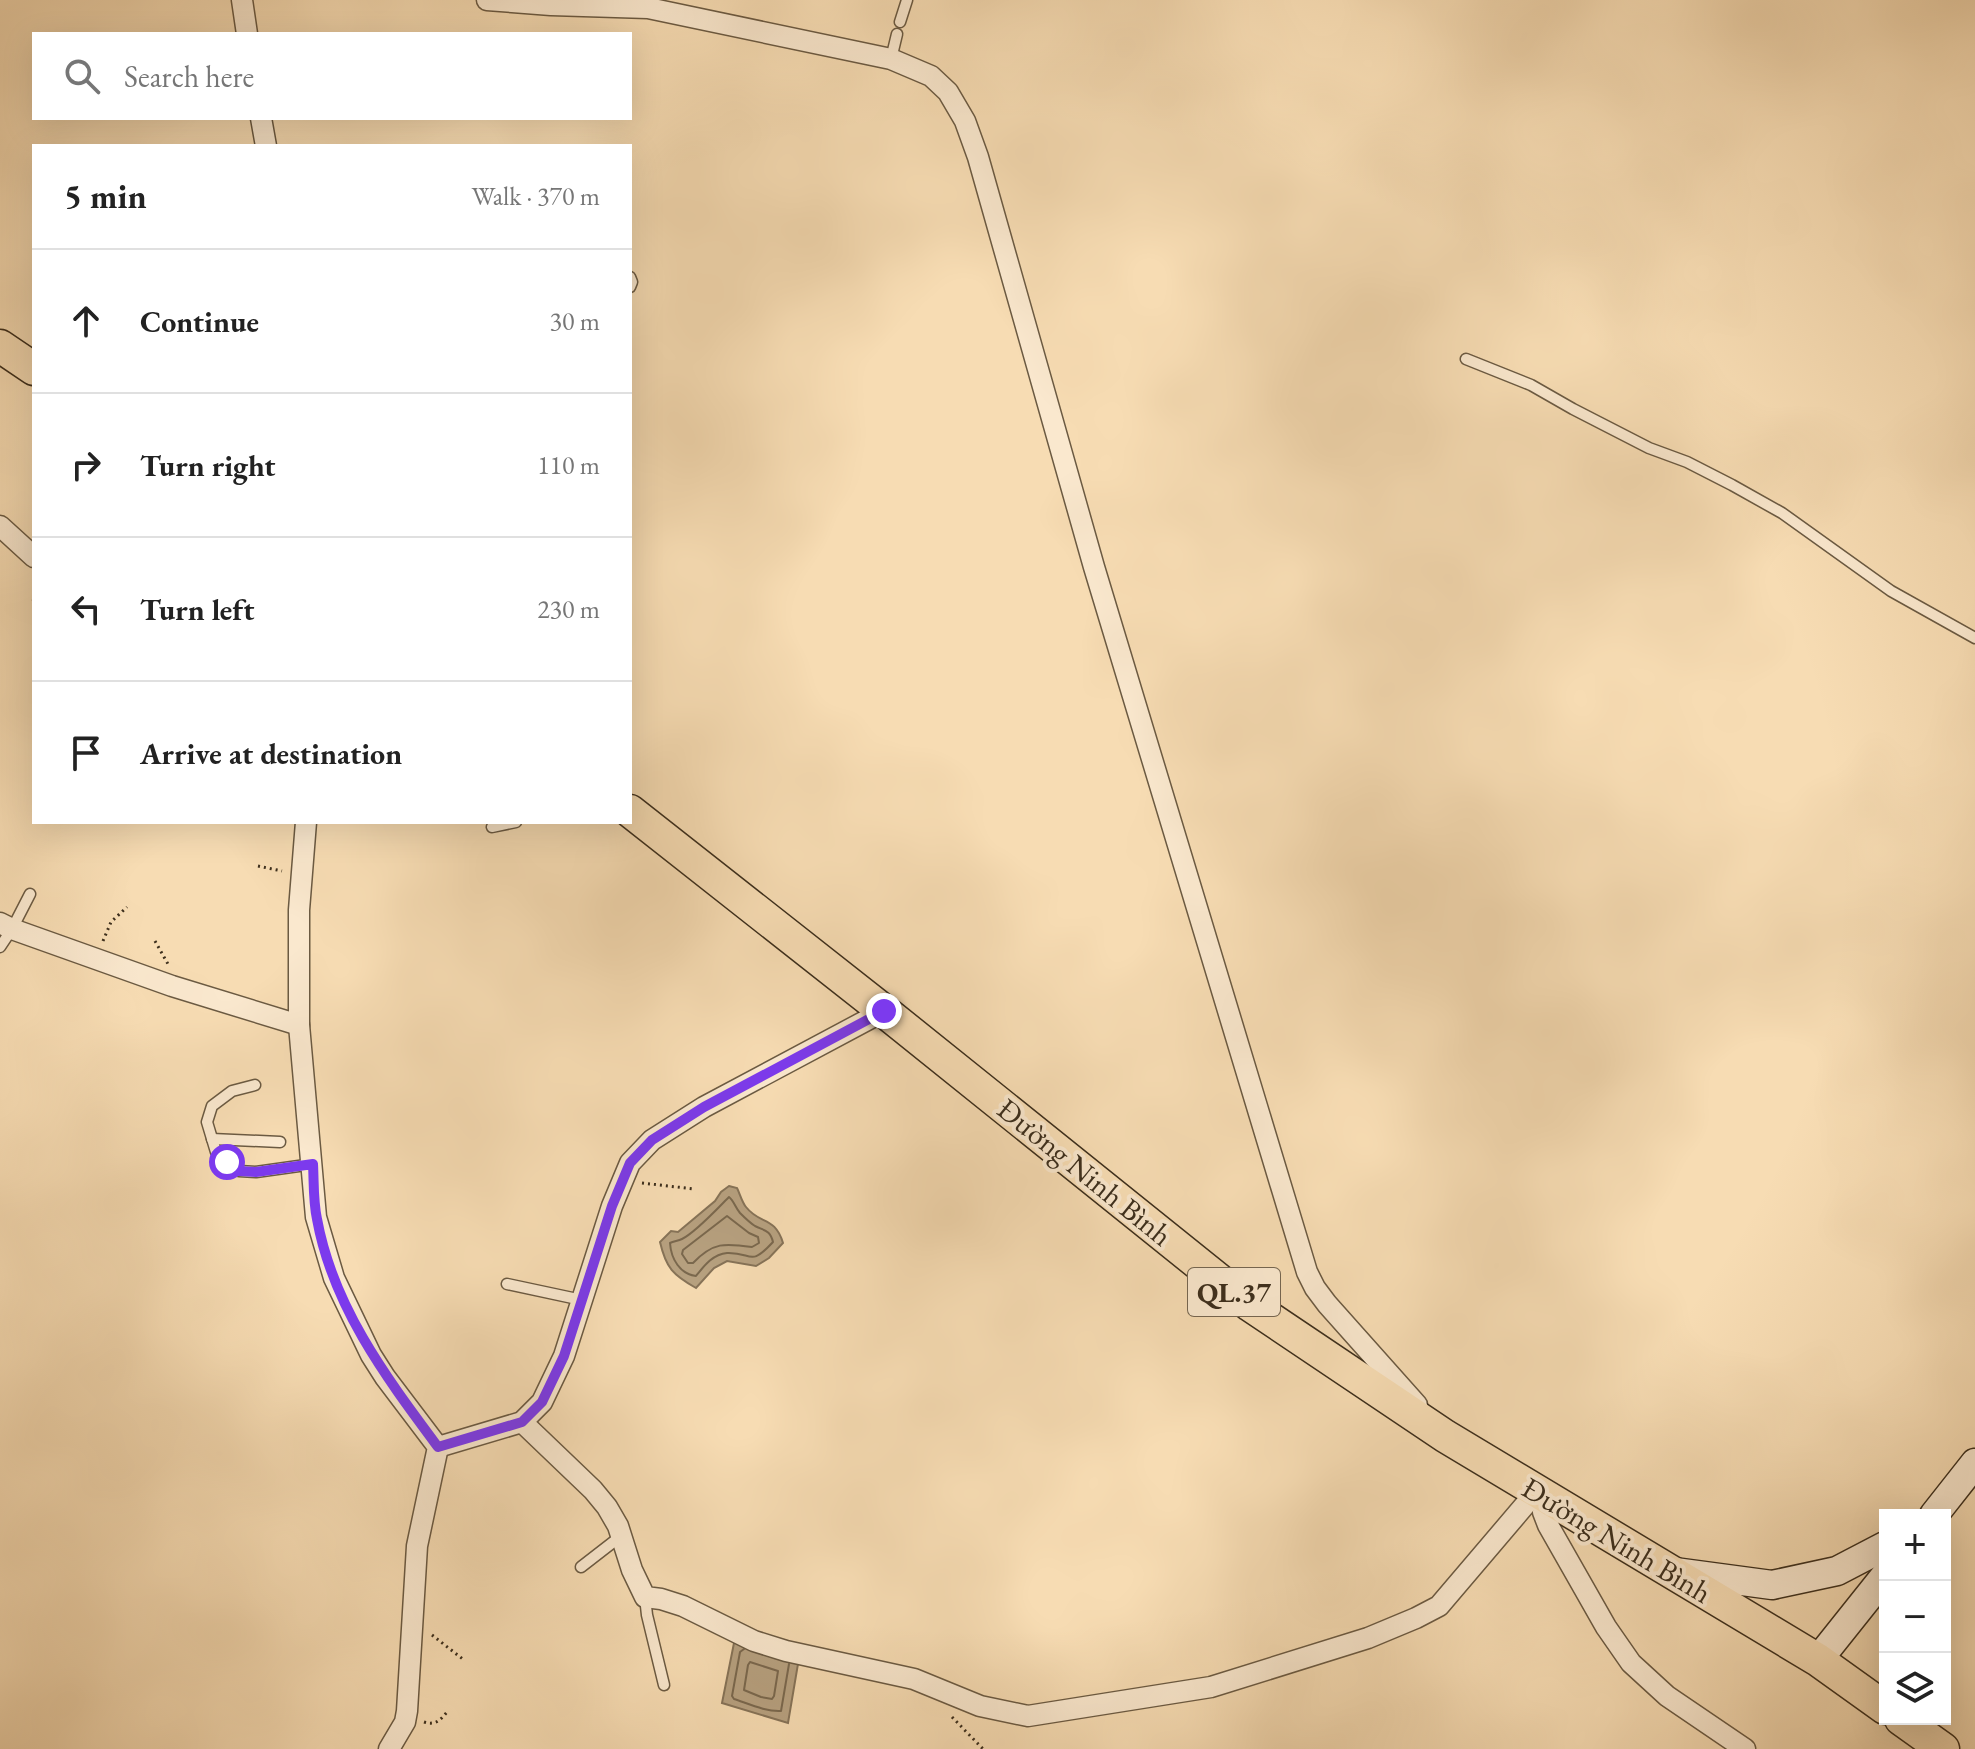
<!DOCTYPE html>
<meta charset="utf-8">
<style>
body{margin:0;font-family:"EB Garamond",serif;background:#f6f6f6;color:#222}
.controls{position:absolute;right:24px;bottom:24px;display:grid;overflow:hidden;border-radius:0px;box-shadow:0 8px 32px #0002}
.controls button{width:72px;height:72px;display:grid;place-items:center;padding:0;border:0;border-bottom:2px solid #e0e0e0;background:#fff;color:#222;font:40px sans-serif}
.stop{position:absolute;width:24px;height:24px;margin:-18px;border:6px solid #7c3aed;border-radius:50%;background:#fff}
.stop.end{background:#7c3aed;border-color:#fff;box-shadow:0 2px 8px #0008}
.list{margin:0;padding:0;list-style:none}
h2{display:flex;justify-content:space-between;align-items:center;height:104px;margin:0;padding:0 32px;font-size:34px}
h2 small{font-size:26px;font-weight:400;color:#767676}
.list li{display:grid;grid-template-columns:52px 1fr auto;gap:24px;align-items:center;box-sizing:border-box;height:144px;padding:0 32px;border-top:2px solid #e0e0e0}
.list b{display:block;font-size:30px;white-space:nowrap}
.list em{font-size:26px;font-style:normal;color:#767676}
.icon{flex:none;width:44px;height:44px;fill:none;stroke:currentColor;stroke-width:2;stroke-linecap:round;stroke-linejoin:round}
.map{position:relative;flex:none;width:1975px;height:1749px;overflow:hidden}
.search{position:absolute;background:#fff;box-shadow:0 8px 32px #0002;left:32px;top:32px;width:600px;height:88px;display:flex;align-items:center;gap:20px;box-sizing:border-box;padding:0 28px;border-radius:0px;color:#767676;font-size:30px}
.panel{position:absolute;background:#fff;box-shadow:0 8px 32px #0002;left:32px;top:144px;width:600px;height:680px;border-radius:0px}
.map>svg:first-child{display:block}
.water{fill:#b7a180;stroke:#867358;stroke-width:2}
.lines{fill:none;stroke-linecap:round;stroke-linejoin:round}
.shore{stroke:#7a684e;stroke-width:2}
.service-casing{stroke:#6b5a42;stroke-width:13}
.minor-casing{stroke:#6b5a42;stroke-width:23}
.secondary-casing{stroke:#3c2e1c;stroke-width:31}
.trunk-casing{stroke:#3c2e1c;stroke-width:35}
.path{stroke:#3c2e1c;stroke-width:3;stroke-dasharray:2 4;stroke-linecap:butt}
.service{stroke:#fae8ce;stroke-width:10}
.minor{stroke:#fae8ce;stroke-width:20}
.secondary{stroke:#fae8ce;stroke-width:28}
.trunk{stroke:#f7dcb3;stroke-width:32}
.route{stroke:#7c3aed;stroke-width:10}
.labels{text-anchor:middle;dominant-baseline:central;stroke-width:8;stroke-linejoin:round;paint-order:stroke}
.shield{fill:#fae8ce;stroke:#756651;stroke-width:2}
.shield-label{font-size:28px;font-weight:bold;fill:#3c2e1c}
.street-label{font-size:30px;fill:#3c2e1c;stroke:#fae8ce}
</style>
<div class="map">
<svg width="1975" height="1749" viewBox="0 0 1975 1749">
<rect width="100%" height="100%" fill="#f7dcb3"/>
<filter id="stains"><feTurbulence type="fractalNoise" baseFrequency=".0025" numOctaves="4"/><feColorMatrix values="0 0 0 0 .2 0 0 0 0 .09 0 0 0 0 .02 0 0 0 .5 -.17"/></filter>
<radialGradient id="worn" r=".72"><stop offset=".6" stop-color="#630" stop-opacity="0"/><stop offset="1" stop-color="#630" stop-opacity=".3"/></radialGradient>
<g class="water">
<path d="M729,1186L737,1188C740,1194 742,1202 746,1207C760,1225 775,1216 783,1243L769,1258L756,1266L727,1261L714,1268L696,1288C673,1275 666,1268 660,1242L671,1231L678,1232L715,1201L721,1192Z"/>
<path d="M735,1638L799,1658L788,1723L722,1703Z"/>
</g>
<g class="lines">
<g class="shore">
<path d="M729,1197C734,1201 735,1207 740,1213C744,1217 750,1223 755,1226C765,1231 770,1230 773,1242C749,1268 753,1252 727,1253C713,1254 704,1266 696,1276C680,1274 671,1259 670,1243C674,1241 678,1241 682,1239C695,1233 719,1207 729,1197Z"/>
<path d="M727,1216L749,1233L758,1237L759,1243L752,1247C725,1243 713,1242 693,1263H688L682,1254L683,1250Z"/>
<path d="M744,1649L740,1652L732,1696L734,1699C749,1704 767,1712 781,1711L789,1664"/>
<path d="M750,1662L778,1671L774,1696L772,1699L761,1697L744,1690L748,1665Z"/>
</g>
<defs>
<g id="service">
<path d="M900,22L907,0"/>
<path d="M891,59L897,34"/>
<path d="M630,277L632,282L630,287"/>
<path d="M1466,359L1531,385L1573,409L1649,448L1687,462L1732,485L1782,513L1891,591L1975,638"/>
<path d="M492,827L516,822"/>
<path d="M0,947L12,929L30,894"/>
<path d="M255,1085L232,1091L212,1106L207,1122L216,1152L239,1171L256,1172L313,1164"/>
<path d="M212,1139L280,1142"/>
<path d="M507,1284L582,1300"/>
<path d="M581,1567L621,1536"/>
<path d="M645,1597L647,1615L664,1685"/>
</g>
<g id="minor">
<path d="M242,0L247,34"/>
<path d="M487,0L551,5L648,8L891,59L931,76L948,92L965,121L978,157L1094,567L1307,1272L1315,1288L1327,1304L1417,1405"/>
<path d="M261,118L266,146"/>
<path d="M0,526L34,557"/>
<path d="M306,822L299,910V1025L316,1217L334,1278L371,1355L385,1377L438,1447L417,1546L407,1711L405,1722L389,1749"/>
<path d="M0,923L12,929L172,986L299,1025"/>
<path d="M522,1422L593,1490L607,1507L618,1526L632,1570L645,1597L661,1599L683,1606L754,1641L786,1651L914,1679L980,1706L1028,1716L1211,1687L1368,1638L1416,1618L1439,1606L1536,1492"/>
<path d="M438,1447L522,1422L542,1402L564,1356L612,1206L630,1163L652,1140L704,1107L884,1011"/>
<path d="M1545,1498L1543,1512L1548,1525L1606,1627L1631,1663L1667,1696L1745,1749"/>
</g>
<g id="secondary">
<path d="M1934,1515L1975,1463"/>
<path d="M1675,1572L1772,1585L1837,1571L1885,1546"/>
<path d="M1818,1660L1885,1576"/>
</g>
<g id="trunk">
<path d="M0,346L34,369"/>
<path d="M630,811L884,1011L1250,1305L1445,1436L1818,1660L1885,1708"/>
<path d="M1901,1719L1943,1749"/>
</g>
</defs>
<use href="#service" class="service-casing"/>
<use href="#minor" class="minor-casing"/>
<use href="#secondary" class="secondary-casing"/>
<use href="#trunk" class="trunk-casing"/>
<g class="path">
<path d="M33,601L34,599"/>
<path d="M258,866L282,871"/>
<path d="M103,941L111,922L127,907"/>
<path d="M155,941L168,964"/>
<path d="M642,1183L694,1189"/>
<path d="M432,1635L464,1660"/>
<path d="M952,1717L983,1749"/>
<path d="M424,1722C436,1726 441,1719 448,1711"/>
</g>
<use href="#service" class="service"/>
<use href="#minor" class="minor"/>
<use href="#secondary" class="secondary"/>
<use href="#trunk" class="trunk"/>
</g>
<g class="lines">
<path class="route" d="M227,1162L239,1171L256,1172L313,1164C314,1182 313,1201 317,1219C333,1307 386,1377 438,1447L522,1422L542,1402L564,1356L612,1206L630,1163L652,1140L704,1107L884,1011"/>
</g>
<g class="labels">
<rect class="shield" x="1188" y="1268" width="92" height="48" rx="6"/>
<g class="shield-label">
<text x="1234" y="1292">QL.37</text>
</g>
<g class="street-label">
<text transform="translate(1085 1172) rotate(39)">Đường Ninh Bình</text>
<text transform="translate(1617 1540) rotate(31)">Đường Ninh Bình</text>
</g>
</g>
<rect width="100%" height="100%" filter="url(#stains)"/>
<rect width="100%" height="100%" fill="url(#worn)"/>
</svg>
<div class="controls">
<button>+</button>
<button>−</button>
<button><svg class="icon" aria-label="layers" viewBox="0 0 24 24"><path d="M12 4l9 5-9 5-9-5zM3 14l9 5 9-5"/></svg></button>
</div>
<div class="stop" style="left:227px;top:1162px"></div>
<div class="stop end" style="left:884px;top:1011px"></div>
<div class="search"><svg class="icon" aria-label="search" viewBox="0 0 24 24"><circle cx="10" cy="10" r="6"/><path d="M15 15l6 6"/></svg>Search here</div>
<section class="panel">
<h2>5 min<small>Walk · 370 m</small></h2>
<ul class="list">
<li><svg class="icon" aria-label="ahead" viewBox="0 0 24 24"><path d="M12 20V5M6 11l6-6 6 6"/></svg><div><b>Continue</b></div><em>30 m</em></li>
<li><svg class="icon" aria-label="right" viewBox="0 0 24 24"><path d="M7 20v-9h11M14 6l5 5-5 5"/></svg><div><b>Turn right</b></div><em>110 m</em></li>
<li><svg class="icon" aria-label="left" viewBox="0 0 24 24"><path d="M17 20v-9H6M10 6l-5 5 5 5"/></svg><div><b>Turn left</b></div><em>230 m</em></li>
<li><svg class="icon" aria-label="arrive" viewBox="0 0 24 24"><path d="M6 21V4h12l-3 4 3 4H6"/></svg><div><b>Arrive at destination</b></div></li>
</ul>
</section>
</div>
